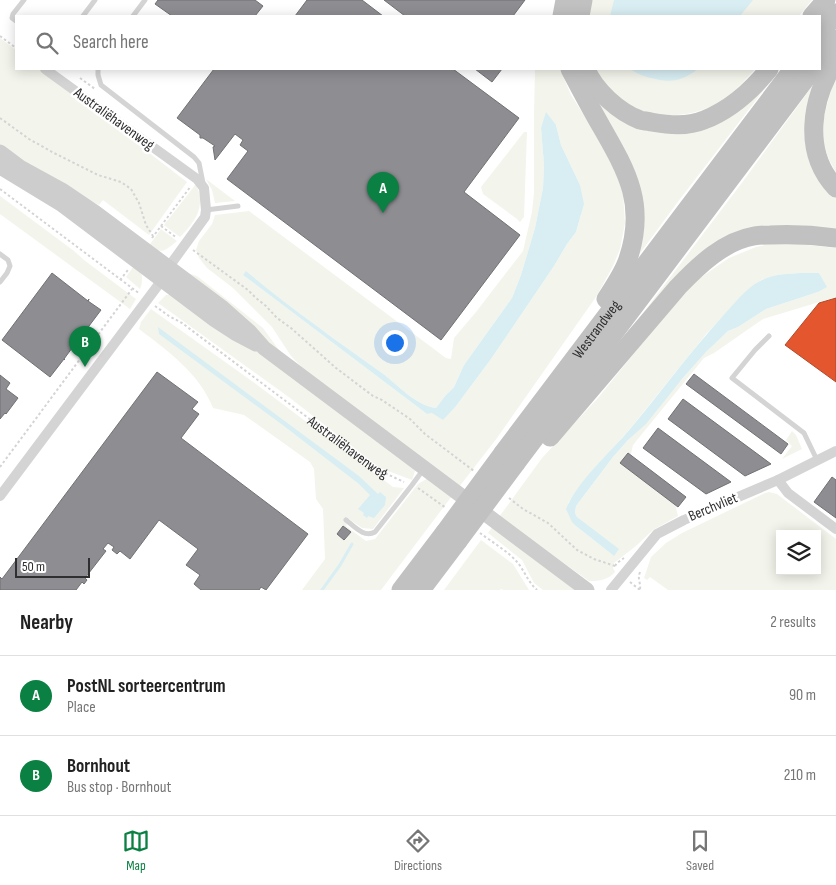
<!DOCTYPE html>
<meta charset="utf-8">
<style>
body{margin:0;font-family:"Sofia Sans Condensed",sans-serif;background:#f2f2f2;color:#222}
.controls{position:absolute;right:15px;bottom:15px;display:grid;overflow:hidden;border-radius:0px;box-shadow:0 2px 12px #0003}
.controls button{width:45px;height:45px;display:grid;place-items:center;padding:0;border:0;border-bottom:1px solid #e0e0e0;background:#fff;color:#222;font:25px sans-serif}
.scale{position:absolute;left:15px;bottom:12px;width:75px;box-sizing:border-box;padding-left:5px;border:2px solid #2f2f2f;border-top:0;font-size:14px;line-height:18px;white-space:nowrap;color:#2f2f2f;-webkit-text-stroke:4px #fff;paint-order:stroke}
.you{position:absolute;left:394px;top:342px;width:18px;height:18px;margin:-12px;border:4px solid #fff;border-radius:50%;background:#1a73e8;box-shadow:0 0 0 8px #1a73e833}
.badge{display:grid;place-items:center;width:32px;height:32px;border-radius:50%;background:#0b8043;color:#fff;font-size:16px;font-weight:700}
.pin{position:absolute;translate:-50% -41px;filter:drop-shadow(0 1px 2px #0008)}
.pin::after{content:'';position:absolute;top:26px;width:18px;height:15px;background:inherit;clip-path:polygon(0 0,100% 0,50% 100%)}
.list{margin:0;padding:0;list-style:none}
h2{display:flex;justify-content:space-between;align-items:center;height:65px;margin:0;padding:0 20px;font-size:21px}
h2 small{font-size:16px;font-weight:400;color:#767676}
.list li{display:grid;grid-template-columns:32px 1fr auto;gap:15px;align-items:center;box-sizing:border-box;height:80px;padding:0 20px;border-top:1px solid #e0e0e0}
.list b{display:block;font-size:19px;white-space:nowrap}
.list p{margin:0;font-size:16px;white-space:nowrap;color:#767676}
.list em{font-size:16px;font-style:normal;color:#767676}
.icon{flex:none;width:28px;height:28px;fill:none;stroke:currentColor;stroke-width:2;stroke-linecap:round;stroke-linejoin:round}
.map{position:relative;flex:none;width:836px;height:590px;overflow:hidden}
.search{position:absolute;background:#fff;box-shadow:0 2px 12px #0003;left:15px;right:15px;top:15px;height:55px;display:flex;align-items:center;gap:12px;box-sizing:border-box;padding:0 18px;border-radius:0px;color:#767676;font-size:19px}
.sheet{height:225px;background:#fff}
nav{display:flex;justify-content:space-around;align-items:center;box-sizing:border-box;height:70px;border-top:1px solid #e0e0e0;background:#fff;font-size:14px;color:#767676}
nav a{display:grid;justify-items:center;gap:2px}
nav .on{color:#0b8043}
.map>svg:first-child{display:block}
.green{fill:#f3f5ec;fill-rule:evenodd}
.water{fill:#d8eef3}
.shops{fill:#e4572e;stroke:#ae4b2e}
.industry{fill:#8d8d92;stroke:#717174}
.lines{fill:none;stroke-linecap:round;stroke-linejoin:round}
.stream{stroke:#d8eef3;stroke-width:3}
.path{stroke:#d4d4d4;stroke-width:2;stroke-dasharray:2.5 2.5;stroke-linecap:butt}
.lane{stroke:#d4d4d4;stroke-width:5}
.street{stroke:#d4d4d4;stroke-width:10}
.secondary{stroke:#cdcdcd;stroke-width:15}
.highway{stroke:#c1c1c1;stroke-width:19}
.highway-bridge{stroke:#c1c1c1;stroke-width:19}
.labels{text-anchor:middle;dominant-baseline:central;stroke-width:5;stroke-linejoin:round;paint-order:stroke}
.street-label{font-size:15px;fill:#2f2f2f;stroke:#fff}
</style>
<div class="map">
<svg width="836" height="590" viewBox="0 0 836 590">
<rect width="100%" height="100%" fill="#fff"/>
<g class="green">
<path d="M592,0H812L799,16H587Z"/>
<path d="M0,38L16,50V69H40L187,182L149,235L103,200L99,205L50,181L0,145Z"/>
<path d="M829,63L810,114L836,196V234L743,235L596,375L741,184Z"/>
<path d="M535,69H560L571,95L610,156L623,193L625,223L620,249L613,266L596,297L497,438L459,487L309,375L291,356L272,327L233,288L207,268L199,258L196,250L199,241L212,224L215,215L249,211L446,358L451,359L454,338L476,312L523,251L532,212L534,193V113ZM556,125L561,145L580,185L581,215L576,232L567,244L554,266L491,359L456,406L427,414L243,275L246,272C290,308 336,340 382,373C398,385 415,405 436,408L445,396L454,387L464,365L512,298L521,275L535,228L543,188L544,165L541,128Z"/>
<path d="M594,69H755C743,82 731,97 714,105C682,121 640,119 613,94C605,87 600,77 594,69Z"/>
<path d="M773,69H780L677,203L624,275L639,211L596,95L686,129Z"/>
<path d="M836,79V173C833,166 828,159 826,151C818,129 827,105 833,84Z"/>
<path d="M524,132H527L524,217L520,222L517,219L483,194L481,187Z"/>
<path d="M206,179L235,201L215,203L212,190Z"/>
<path d="M196,184C206,206 196,221 180,237L164,225Z"/>
<path d="M0,196L74,251L84,260L136,299L130,309L0,214Z"/>
<path d="M161,229L177,241C165,251 163,254 148,247Z"/>
<path d="M779,242L836,248V297L763,319L714,353L704,358L633,445L629,463L675,504L678,516L653,530L636,546L614,563L613,568L615,572C608,580 600,581 589,581L499,517L542,458L598,398L656,326L697,280L729,258L756,247ZM801,273H819L826,287L818,292L766,309L738,327L728,331L706,352L613,457L576,506L575,513L577,517L614,556L576,526L568,503L583,482L629,430L707,333L761,280L777,275Z"/>
<path d="M136,263C142,272 144,279 140,289L126,277Z"/>
<path d="M184,272L197,276L263,328L287,361Z"/>
<path d="M166,295H181L416,468L412,480L380,468L290,398L158,303Z"/>
<path d="M151,309L256,384L393,487L404,488L373,529L362,528L349,519L346,526L366,541L375,539L418,484L428,478L452,496L381,590H302L325,559L323,509L316,499L314,469L310,462L244,415L213,408C199,373 168,351 139,329L141,322Z"/>
<path d="M792,431L796,435L802,449L782,459L792,446L786,440Z"/>
<path d="M769,492L777,494L836,539V590H668L650,577L647,580L644,578L651,557L666,543L682,533L765,493ZM780,534H817V571H780Z"/>
<path d="M493,526L576,590H543L534,583L522,560L488,533Z"/>
<path d="M481,540L513,564L529,590H503L502,589L499,590H444Z"/>
</g>
<g class="water">
<path d="M614,0H753L740,16H610Z"/>
<path d="M630,69H698C693,73 686,77 680,79C667,84 641,77 630,69Z"/>
<path d="M546,112L556,125L561,145L580,185L584,204L576,232L567,244L554,266L491,359L456,406L443,420L432,413L427,414L243,275L246,271C289,307 336,340 382,373C398,385 415,405 436,408L445,396L454,387L464,365L512,298L521,275L535,228L543,188L544,165L541,128Z"/>
<path d="M801,273H819L827,287L818,292L766,309L738,327L728,331L706,352L682,379L646,424L628,440L613,457L576,506L575,513L577,517L619,549L614,556L576,526L572,522L566,509C578,480 610,453 630,429C661,392 689,353 722,317C733,305 745,289 760,281C772,274 788,274 801,273Z"/>
<path d="M158,327L359,476L378,494L380,492L386,497L385,505L374,518L368,516L367,518L363,515L364,513L358,509L370,495L359,484L284,426L159,334Z"/>
</g>
<path class="shops" d="M836,298V382L785,345L819,303Z"/>
<g class="industry">
<path d="M158,0H255L263,6L255,16H172L155,4Z"/>
<path d="M307,0H362L383,16H295Z"/>
<path d="M384,0H525L513,16H405Z"/>
<path d="M214,69H453L519,118L464,192L520,235L441,340L227,179L248,151L240,145L243,140L235,134L215,160L213,147L215,146L203,138H200V135L177,118Z"/>
<path d="M475,69H502L492,82Z"/>
<path d="M52,273L88,301L89,299L88,301L101,310L86,330L87,331L85,334L83,333L64,359L65,360L64,359L50,377L2,340Z"/>
<path d="M157,372L198,402L192,409L199,414L181,438L308,534L266,590L261,587L259,590H201L194,584L200,575L186,565L198,549L159,520L130,559L120,551L117,554L112,550L114,547L108,543L103,549L106,551L85,578L87,580L84,584L82,582L76,590H0V577L2,579Z"/>
<path d="M694,374L788,444L781,454L686,384Z"/>
<path d="M0,375L10,383L6,389L18,398L6,414L5,413L0,419Z"/>
<path d="M683,399L771,464L745,476L668,419Z"/>
<path d="M658,428L731,482L706,494L643,448Z"/>
<path d="M628,453L686,497L678,507L620,463Z"/>
<path d="M832,477L836,480V518L814,502Z"/>
<path d="M343,526L351,532L344,540L337,534Z"/>
</g>
<g class="lines">
<path class="stream" d="M322,590L340,565L352,544"/>
<g class="path">
<path d="M0,36L16,48"/>
<path d="M80,78L95,89"/>
<path d="M0,118L29,139L54,153L98,175L121,182L131,189L139,203L146,225L153,236"/>
<path d="M0,189L140,294"/>
<path d="M161,226L177,238"/>
<path d="M152,238L191,186"/>
<path d="M193,250L248,290L256,298L266,306L277,318L291,328L336,368L373,396L382,400L410,419L425,434L474,471"/>
<path d="M120,280L128,270"/>
<path id="s1" d="M155,306L169,316L182,323L376,469L404,482"/>
<path d="M0,467L132,289"/>
<path d="M418,488L446,508"/>
<path d="M509,498L523,509L548,523L577,550L594,559L615,566"/>
<path d="M480,533C492,542 509,552 518,563C525,572 528,582 537,590"/>
<path d="M615,566L617,563L624,558"/>
<path d="M640,572C637,580 641,582 640,590"/>
<path d="M630,582L640,590"/>
</g>
<g class="lane">
<path d="M83,16L95,0"/>
<path d="M133,16L145,0"/>
<path d="M16,21L12,18L13,14L24,0"/>
<path d="M98,69V75L101,85L194,157L199,163L203,183"/>
<path d="M206,210L238,206"/>
<path d="M0,254L8,260L10,266L7,273L0,282"/>
<path d="M769,336L755,350L732,378L804,433L817,460"/>
<path d="M346,520C355,527 364,538 375,532L412,485L423,470"/>
</g>
<g class="street">
<path d="M778,480L788,493L836,529"/>
<path d="M0,496L162,280L168,268L205,217L206,210L204,188L197,179L45,69"/>
<path d="M611,590L657,534L684,520L778,480L836,451"/>
</g>
<g class="secondary">
<path d="M0,152L20,167L62,190L96,213L223,308L249,331L264,348L587,590"/>
<path d="M0,167L61,204L215,320L235,333L256,344"/>
</g>
<g class="highway">
<path d="M562,16L565,0"/>
<path d="M580,16L583,0"/>
<path d="M812,16L826,0"/>
<path d="M820,34L836,13"/>
<path d="M820,60L836,39"/>
<path d="M836,60C811,99 802,152 836,188"/>
<path d="M570,69C580,88 590,107 601,126C628,173 647,206 627,262C622,275 614,287 606,299"/>
<path d="M586,69C594,90 619,112 640,120C643,121 648,121 651,122C669,125 687,127 704,120C730,110 752,90 769,69"/>
<path d="M550,437L678,287C699,265 724,241 754,236C759,235 765,235 770,235C792,234 814,235 836,238"/>
<path id="s2" d="M503,453L793,69"/>
<path d="M516,463L813,69"/>
<path d="M401,590L445,532"/>
<path d="M421,590L458,541"/>
</g>
<g class="highway-bridge">
<path d="M445,532L503,453"/>
<path d="M458,541L516,463"/>
</g>
</g>
<g class="labels">
<g class="street-label">
<text transform="translate(114 119) rotate(36)">Australiëhavenweg</text>
<text stroke="none"><textPath href="#s2" startOffset="155">Westrandweg</textPath></text>
<text stroke="none"><textPath href="#s1" startOffset="239">Australiëhavenweg</textPath></text>
<text transform="translate(713 507) rotate(-23)">Berchvliet</text>
</g>
</g>
</svg>
<div class="controls">
<button><svg class="icon" aria-label="layers" viewBox="0 0 24 24"><path d="M12 4l9 5-9 5-9-5zM3 14l9 5 9-5"/></svg></button>
</div>
<div class="scale">50 m</div>
<div class="you"></div>
<div class="pin badge" style="left:383px;top:213px">A</div>
<div class="pin badge" style="left:85px;top:367px">B</div>
<div class="search"><svg class="icon" aria-label="search" viewBox="0 0 24 24"><circle cx="10" cy="10" r="6"/><path d="M15 15l6 6"/></svg>Search here</div>
</div>
<section class="sheet">
<h2>Nearby<small>2 results</small></h2>
<ul class="list">
<li><span class="badge">A</span><div><b>PostNL sorteercentrum</b><p>Place</p></div><em>90 m</em></li>
<li><span class="badge">B</span><div><b>Bornhout</b><p>Bus stop · Bornhout</p></div><em>210 m</em></li>
</ul>
</section>
<nav>
<a class="on"><svg class="icon" aria-label="map" viewBox="0 0 24 24"><path d="M3 6l6-2 6 2 6-2v14l-6 2-6-2-6 2zM9 4v14M15 6v14"/></svg>Map</a>
<a><svg class="icon" aria-label="directions" viewBox="0 0 24 24"><path d="M12 3l9 9-9 9-9-9zM9 14v-3h6M13 9l2 2-2 2"/></svg>Directions</a>
<a><svg class="icon" aria-label="saved" viewBox="0 0 24 24"><path d="M7 4h10v16l-5-4-5 4z"/></svg>Saved</a>
</nav>
